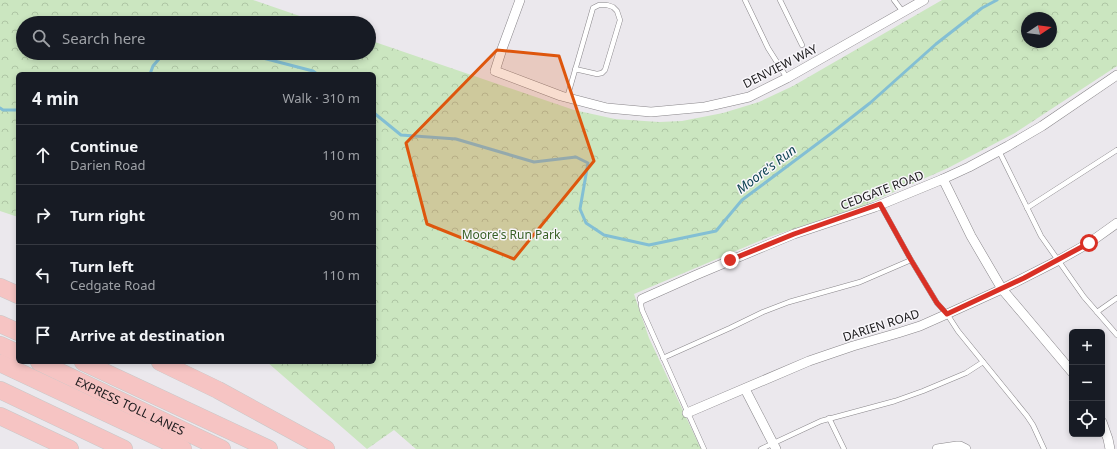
<!DOCTYPE html>
<meta charset="utf-8">
<style>
body{margin:0;font-family:"Noto Sans",sans-serif;background:#20242c;color:#f1f3f6}
.controls{position:absolute;right:12px;bottom:12px;display:grid;overflow:hidden;border-radius:6px;box-shadow:0 2px 6px #0003}
.controls button{width:36px;height:36px;display:grid;place-items:center;padding:0;border:0;border-bottom:1px solid #363941;background:#171b24;color:#f1f3f6;font:20px sans-serif}
.compass{position:absolute;left:1021px;top:12px;width:36px;height:36px;border-radius:50%;background:#171b24;box-shadow:0 2px 6px #0003;rotate:77deg}
.stop{position:absolute;width:12px;height:12px;margin:-9px;border:3px solid #d93025;border-radius:50%;background:#fff}
.stop.end{background:#d93025;border-color:#fff;box-shadow:0 1px 4px #0008}
.list{margin:0;padding:0;list-style:none}
h2{display:flex;justify-content:space-between;align-items:center;height:52px;margin:0;padding:0 16px;font-size:17px}
h2 small{font-size:13px;font-weight:400;color:#9ea1a6}
.list li{display:grid;grid-template-columns:26px 1fr auto;gap:12px;align-items:center;box-sizing:border-box;height:60px;padding:0 16px;border-top:1px solid #363941}
.list b{display:block;font-size:15px;white-space:nowrap}
.list p{margin:0;font-size:13px;white-space:nowrap;color:#9ea1a6}
.list em{font-size:13px;font-style:normal;color:#9ea1a6}
.icon{flex:none;width:22px;height:22px;fill:none;stroke:currentColor;stroke-width:2;stroke-linecap:round;stroke-linejoin:round}
.map{position:relative;flex:none;width:1117px;height:449px;overflow:hidden}
.search{position:absolute;background:#171b24;box-shadow:0 2px 6px #0003;left:16px;top:16px;width:360px;height:44px;display:flex;align-items:center;gap:10px;box-sizing:border-box;padding:0 14px;border-radius:22px;color:#9ea1a6;font-size:15px}
.panel{position:absolute;background:#171b24;box-shadow:0 2px 6px #0003;left:16px;top:72px;width:360px;height:292px;border-radius:6px}
.map>svg:first-child{display:block}
.park{fill:url(#park-crowns);fill-rule:evenodd}
.lines{fill:none;stroke-linecap:round;stroke-linejoin:round}
.stream{stroke:#83bfd4;stroke-width:3}
.lane-casing{stroke:#89868a;stroke-width:5.5}
.street-casing{stroke:#89868a;stroke-width:10}
.highway-casing{stroke:#c8c8c8;stroke-width:18}
.lane{stroke:#fff;stroke-width:4.5}
.street{stroke:#fff;stroke-width:9}
.highway{stroke:#f6c4c3;stroke-width:17}
.route{stroke:#d93025;stroke-width:5}
.marked{fill:#de560d;fill-opacity:0.2;stroke:#de560d;stroke-width:3;stroke-linejoin:round}
.labels{text-anchor:middle;dominant-baseline:central;stroke-width:3;stroke-linejoin:round;paint-order:stroke}
.street-label{font-size:12px;fill:#1a191b;stroke:#f8f6fa}
.park-label{font-size:12px;fill:#396026;stroke:#f8f6fa}
.water-label{font-size:13px;font-style:italic;fill:#0c4151;stroke:#f8f6fa}
</style>
<div class="map">
<svg width="1117" height="449" viewBox="0 0 1117 449">
<defs>
<pattern id="park-crowns" width="20" height="18" patternUnits="userSpaceOnUse"><rect width="20" height="18" fill="#cbe6c0"/><path d="M2 6a3 3 0 1 1 6 0M12 15a3 3 0 1 1 6 0" fill="none" stroke="#aec5a4"/></pattern>
</defs>
<rect width="100%" height="100%" fill="#ebe8ed"/>
<path class="park" d="M0,0H253L320,23H23V53H369V40L574,110L615,119L659,122L682,121L723,113L759,102L793,86L942,0H1117V66L1015,133L948,168L860,207L769,237L634,294L649,338L701,449H416L394,430L367,449L267,362H374V74H18V217L0,211ZM1027,18H1051V42H1027Z"/>
<g class="lines">
<g class="stream">
<path d="M191,53L259,57L313,71L317,74"/>
<path d="M150,74L153,66L164,53"/>
<path d="M0,108L3,110H18"/>
<path d="M374,113L401,135L456,139L534,162L576,157L588,163L580,209L586,223L604,235L649,245L716,231L742,200L833,132L870,103L936,44L982,8L997,0"/>
</g>
<defs>
<g id="lane">
<path d="M745,0L768,48L787,78"/>
<path d="M780,0L802,45"/>
<path d="M894,0L903,12"/>
<path d="M567,98L593,8L599,5H607L613,7L617,11L620,20L605,70L602,73L597,74L575,69"/>
<path d="M999,151L1041,236L1084,297L1117,335"/>
<path d="M880,204L911,260L937,303L947,314L958,331L1027,416L1033,425L1044,449"/>
<path d="M1027,208L1117,150"/>
<path d="M642,299L641,305L642,310L704,449"/>
<path d="M1097,312L1117,298"/>
<path d="M663,358L730,328L763,312L789,302L860,282L911,260"/>
<path d="M829,418L844,449"/>
<path d="M761,449L821,421L895,401L923,391L966,373L983,362"/>
</g>
<g id="street">
<path d="M520,0L502,49L495,71L561,96L607,108L651,112L705,107L749,97L787,78L924,0"/>
<path d="M943,179L971,236L1002,289L1072,372"/>
<path d="M642,299L696,275L765,246L794,234L875,207L943,179L969,167L1008,146L1042,126L1117,75"/>
<path d="M745,389L776,449"/>
<path d="M687,413L809,361L853,346L898,333L920,326L947,314L1002,289L1059,260L1089,243L1117,223"/>
<path d="M1102,422L1108,439L1110,449"/>
<path d="M937,449L957,446H960L966,449"/>
</g>
<g id="highway">
<path d="M0,287L18,295"/>
<path d="M0,324L18,332"/>
<path d="M0,345L18,353"/>
<path id="s1" d="M39,362L222,449"/>
<path d="M83,362L269,449"/>
<path d="M160,362L218,390L326,449"/>
<path d="M0,363L183,449"/>
<path d="M0,390L124,449"/>
<path d="M0,416L70,449"/>
</g>
</defs>
<use href="#lane" class="lane-casing"/>
<use href="#street" class="street-casing"/>
<use href="#highway" class="highway-casing"/>
<use href="#lane" class="lane"/>
<use href="#street" class="street"/>
<use href="#highway" class="highway"/>
</g>
<g class="lines">
<path class="route" d="M730,260L794,234L880,204L911,260L937,303L947,314L1024,278L1089,243"/>
</g>
<path class="marked" d="M497,50L559,56L594,161L514,259L427,224L406,143Z"/>
<g class="labels">
<g class="street-label">
<text transform="translate(780 66) rotate(-27)">DENVIEW WAY</text>
<text transform="translate(882 190) rotate(-21)">CEDGATE ROAD</text>
<text transform="translate(881 325) rotate(-18)">DARIEN ROAD</text>
<text stroke="none"><textPath href="#s1" startOffset="101">EXPRESS TOLL LANES</textPath></text>
</g>
<g class="park-label">
<text x="511" y="234">Moore's Run Park</text>
</g>
<g class="water-label">
<text transform="translate(766 169) rotate(-37)">Moore's Run</text>
</g>
</g>
</svg>
<div class="controls">
<button>+</button>
<button>−</button>
<button><svg class="icon" aria-label="locate" viewBox="0 0 24 24"><circle cx="12" cy="12" r="6"/><path d="M12 2v4M12 18v4M2 12h4M18 12h4"/></svg></button>
</div>
<svg class="compass" viewBox="-18 -18 36 36"><path d="M0-13l5 13h-10z" fill="#e53935"/><path d="M0 13l5-13h-10z" fill="#9ea1a6"/></svg>
<div class="stop" style="left:1089px;top:243px"></div>
<div class="stop end" style="left:730px;top:260px"></div>
<div class="search"><svg class="icon" aria-label="search" viewBox="0 0 24 24"><circle cx="10" cy="10" r="6"/><path d="M15 15l6 6"/></svg>Search here</div>
<section class="panel">
<h2>4 min<small>Walk · 310 m</small></h2>
<ul class="list">
<li><svg class="icon" aria-label="ahead" viewBox="0 0 24 24"><path d="M12 20V5M6 11l6-6 6 6"/></svg><div><b>Continue</b><p>Darien Road</p></div><em>110 m</em></li>
<li><svg class="icon" aria-label="right" viewBox="0 0 24 24"><path d="M7 20v-9h11M14 6l5 5-5 5"/></svg><div><b>Turn right</b></div><em>90 m</em></li>
<li><svg class="icon" aria-label="left" viewBox="0 0 24 24"><path d="M17 20v-9H6M10 6l-5 5 5 5"/></svg><div><b>Turn left</b><p>Cedgate Road</p></div><em>110 m</em></li>
<li><svg class="icon" aria-label="arrive" viewBox="0 0 24 24"><path d="M6 21V4h12l-3 4 3 4H6"/></svg><div><b>Arrive at destination</b></div></li>
</ul>
</section>
</div>
